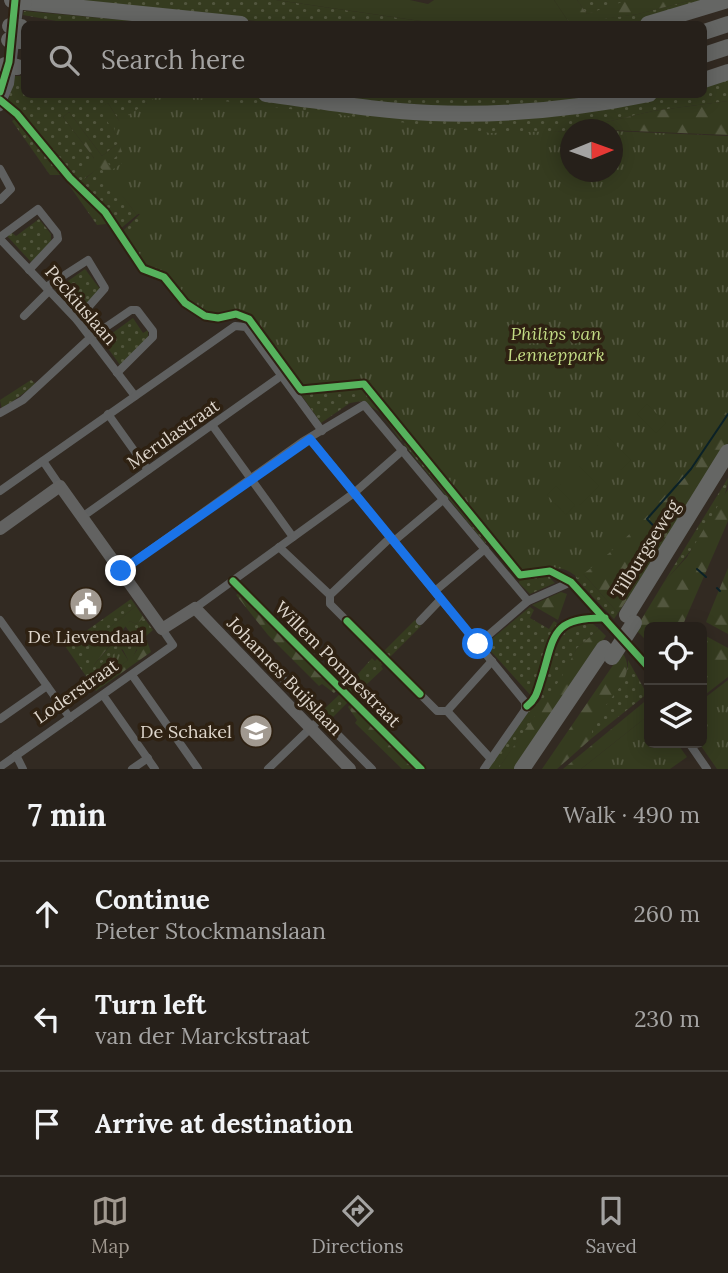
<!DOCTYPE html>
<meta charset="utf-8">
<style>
body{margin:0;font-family:Lora,serif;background:#322d27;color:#f1f3f6}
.controls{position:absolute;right:21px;bottom:21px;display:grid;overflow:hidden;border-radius:10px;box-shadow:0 4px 18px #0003}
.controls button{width:63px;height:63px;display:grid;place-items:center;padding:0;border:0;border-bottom:2px solid #423e39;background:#26201a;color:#f1f3f6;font:35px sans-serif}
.compass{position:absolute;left:560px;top:119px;width:63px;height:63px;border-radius:50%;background:#26201a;box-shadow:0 4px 18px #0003;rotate:89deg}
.stop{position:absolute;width:21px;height:21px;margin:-16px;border:5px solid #1a73e8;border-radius:50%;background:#fff}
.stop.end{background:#1a73e8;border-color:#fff;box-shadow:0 2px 7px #0008}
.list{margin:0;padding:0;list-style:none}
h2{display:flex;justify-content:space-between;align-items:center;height:91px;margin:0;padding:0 28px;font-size:30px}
h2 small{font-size:23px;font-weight:400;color:#a4a3a2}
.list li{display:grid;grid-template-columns:46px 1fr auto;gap:21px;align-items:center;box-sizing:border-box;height:105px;padding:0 28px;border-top:2px solid #423e39}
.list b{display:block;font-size:26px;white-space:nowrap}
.list p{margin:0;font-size:23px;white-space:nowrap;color:#a4a3a2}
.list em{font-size:23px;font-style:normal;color:#a4a3a2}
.icon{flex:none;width:38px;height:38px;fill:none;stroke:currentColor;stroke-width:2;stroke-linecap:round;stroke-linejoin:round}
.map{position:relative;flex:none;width:728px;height:769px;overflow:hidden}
.search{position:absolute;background:#26201a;box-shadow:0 4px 18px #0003;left:21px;right:21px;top:21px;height:77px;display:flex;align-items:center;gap:18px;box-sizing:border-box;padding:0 24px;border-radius:10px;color:#a4a3a2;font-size:26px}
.sheet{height:406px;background:#26201a}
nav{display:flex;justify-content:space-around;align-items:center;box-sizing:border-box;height:98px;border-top:2px solid #423e39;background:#26201a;font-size:19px;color:#a4a3a2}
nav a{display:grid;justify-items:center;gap:4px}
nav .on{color:#a19990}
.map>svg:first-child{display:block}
.grass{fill:url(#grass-dots)}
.forest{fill:url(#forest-firs)}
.park{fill:url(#park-tufts)}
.garden{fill:#353b1f}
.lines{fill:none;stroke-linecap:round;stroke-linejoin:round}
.stream{stroke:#0b2127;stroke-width:2}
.street{stroke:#5f6060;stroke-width:8}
.secondary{stroke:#626261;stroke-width:12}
.highway{stroke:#656664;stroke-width:16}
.highway-bridge{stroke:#656664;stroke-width:16}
.cycleway-casing{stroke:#2e2112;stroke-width:11}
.cycleway{stroke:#56b35d;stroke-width:7}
.route{stroke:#1a73e8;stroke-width:9}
.labels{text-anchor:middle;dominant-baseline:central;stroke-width:7;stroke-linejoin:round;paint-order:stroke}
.street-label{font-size:18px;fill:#ddd5cb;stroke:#2e2112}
.park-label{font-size:18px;font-style:italic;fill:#c2db84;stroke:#2e2112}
.poi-label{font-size:18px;fill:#ddd5cb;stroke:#2e2112}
</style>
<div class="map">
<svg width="728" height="769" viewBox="0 0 728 769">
<defs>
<pattern id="grass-dots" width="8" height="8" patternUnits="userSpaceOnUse" patternTransform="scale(1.75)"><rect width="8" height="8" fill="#353b1f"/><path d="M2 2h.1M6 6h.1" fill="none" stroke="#52563e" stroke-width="1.8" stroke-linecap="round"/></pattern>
<pattern id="forest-firs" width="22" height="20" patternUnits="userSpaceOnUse" patternTransform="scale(1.75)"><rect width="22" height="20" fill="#353b1f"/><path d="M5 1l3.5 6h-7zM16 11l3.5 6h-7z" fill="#52563e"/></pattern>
<pattern id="park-tufts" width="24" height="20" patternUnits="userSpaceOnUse" patternTransform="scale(1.75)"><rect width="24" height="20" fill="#353b1f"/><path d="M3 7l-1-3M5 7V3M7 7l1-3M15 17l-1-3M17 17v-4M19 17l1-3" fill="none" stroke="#52563e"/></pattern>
</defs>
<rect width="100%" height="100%" fill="#322a22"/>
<g class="grass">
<path d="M61,0H276L441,24H284Z"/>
<path d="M577,0H628L629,2L587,14Z"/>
<path d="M692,0H715L631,24H563L638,14Z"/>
<path d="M24,11L168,24H73L23,15Z"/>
<path d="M15,76H24V94H237L384,113L704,94V84L728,76V101L653,111L585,127V129L507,136L347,130L146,103L163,273L122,232L143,211L107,163L133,143L108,103L100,108L120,142L102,156L69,112L63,117L94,158L85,179L100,166L137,215L120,229L21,114L7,103Z"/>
<path d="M400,94L501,97L627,95L576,104L434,109L302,95Z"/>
<path d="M17,118L47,157L117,231L106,224L97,225L62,175H50L12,121Z"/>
<path d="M39,219L51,234V243L31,262L7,236L11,232L16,236Z"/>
<path d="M85,269L100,289L78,314L53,287L57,282L61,286Z"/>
<path d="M133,318L143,333L148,330V338L120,365L99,336L104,333L107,337Z"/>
<path d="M31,380L36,384L2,409L0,400Z"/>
<path d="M360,386L363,388L405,438L401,441L381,413L362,401L350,403L321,423L300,393Z"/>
<path d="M407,441L489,540L485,543L404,444Z"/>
<path d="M728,478C728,508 685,559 664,582Z"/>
<path d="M580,570L618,613L614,619L577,580L575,576Z"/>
<path d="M551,573L550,578L555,583L530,594L519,583L520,577L526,578Z"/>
<path d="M131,599L136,606L91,643L94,665L115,640L119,643L129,631L125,626L130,621L136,624L144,618L153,630L146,636L144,633L133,657L122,649L101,664L88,679L65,646Z"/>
<path d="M530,607L534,610L530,618L549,629L554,621L557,623L533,698L488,648V642Z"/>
<path d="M415,620L421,626L388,659L382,653Z"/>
<path d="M582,621L593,624L599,629L577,648L562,678L498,769H487L534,703L536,705L541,699C549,673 553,630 582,621Z"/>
<path d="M379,657L385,662L381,666L383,669L353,697L345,689L372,658L375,661Z"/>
<path d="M628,660L647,694L592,738C589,708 630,691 628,660Z"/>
<path d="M341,693L349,701L329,721L320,713Z"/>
</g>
<g class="forest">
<path d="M554,0H577L587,14L628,0H692L638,14L570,24Z"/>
<path d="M728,101V135L585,129V127L653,111Z"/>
<path d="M108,103L133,143L108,163L143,211L137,215L100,167L84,179L80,171L94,158L63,117L69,112L102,156L120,142L99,108Z"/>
<path d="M728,401V443L690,507L618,613L580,570Z"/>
<path d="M728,489V521L682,627H649V643L636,630L638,625L664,582L687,557Z"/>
<path d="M728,568V634L706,622Z"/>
<path d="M240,592L338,689L334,693L322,684L319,686L268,635L236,595Z"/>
<path d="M561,592L567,594L558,620L532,605Z"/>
<path d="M136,606L144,618L136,624L130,621L93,666L91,643Z"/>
<path d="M599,629L606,636L514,769H498L561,678L577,648Z"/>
<path d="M139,632L144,633L151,652L96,691L88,679L100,664L106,671L115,670L128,660L122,648L133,656L137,650L132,639Z"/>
<path d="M704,635L728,648V677L702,697V636Z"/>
<path d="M622,652C644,682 589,707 592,738L557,769H542Z"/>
<path d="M649,698V715L581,769H563Z"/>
<path d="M352,703L418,769H402L355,723L357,720L348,707Z"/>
</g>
<g class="park">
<path d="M158,96H181L491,133L570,131V172H612L613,131L728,136V408L724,415C678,481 643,530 578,578C556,558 546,576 522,573L365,383L304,387L259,324L243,313L211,316L198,311L185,301L163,273L147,268L121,231L149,224L103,176L125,161L113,125Z"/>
<path d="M121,649L128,660L115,670L106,671L100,664Z"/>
<path d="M728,680V769H717L699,743H702V700Z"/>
<path d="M649,715V743H677L687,757L670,769H581Z"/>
</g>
<g class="garden">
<path d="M276,0H410L428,4L434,0H554L570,24H441Z"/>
<path d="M647,404L666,423L656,433L637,414Z"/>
<path d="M607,436L631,460L621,470L597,445Z"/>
<path d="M579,466L599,486L580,505L560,484Z"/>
<path d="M556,486L575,505L566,515L547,495Z"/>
</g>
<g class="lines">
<g class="stream">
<path d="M663,536L647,519L691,469L728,414"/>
<path d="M697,569L706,577"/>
<path d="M717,588L720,591"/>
</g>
<g class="street">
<path d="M0,107L10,84L20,0"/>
<path d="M0,169L11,189L0,200"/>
<path d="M0,237L38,209L57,233L58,239L29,270"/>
<path d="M0,239L77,320L135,396"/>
<path d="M46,287L88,260L105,288L77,320"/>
<path d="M24,316L49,291"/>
<path d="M0,413L23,400L90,338L131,310H137L153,331V337L117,373"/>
<path d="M108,414L148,470"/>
<path d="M212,425L293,537"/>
<path d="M310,439L525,702V710L484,769"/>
<path d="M43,461L60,486"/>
<path d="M0,491L235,326L246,327L322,431"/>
<path d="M82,517L281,376"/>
<path d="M394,541L444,499"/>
<path d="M279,547L330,595V604L347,621"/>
<path d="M121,571L302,442L364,405L528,601"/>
<path d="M435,591L485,549"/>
<path d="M330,595L391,537"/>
<path d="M195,608L354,493L403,450"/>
<path d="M0,620L70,718"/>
<path d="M420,621L441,599"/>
<path d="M478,644L528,601L571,582L649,668"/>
<path d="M253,649L372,769"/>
<path d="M132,675L198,769"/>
<path d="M420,694L437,711H447"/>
<path d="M103,695L155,769"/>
<path d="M447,711L492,661"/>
<path d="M447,711L491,759"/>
<path d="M0,719L47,686"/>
<path d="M689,743L707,769"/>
<path d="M16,755L23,769"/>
<path d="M0,767L173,645L162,629"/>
<path d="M132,769L148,758"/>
<path d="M268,769L321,718"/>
</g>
<path class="secondary" d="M0,529L60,486L162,629L195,608L350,769"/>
<g class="highway">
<path d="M24,2L241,24"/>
<path d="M648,24L728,0"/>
<path d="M704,32L728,24"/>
<path d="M704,55L728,47"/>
<path d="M704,80L728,72"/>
<path d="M266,94C321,101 376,111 431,113C504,116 577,109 649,94"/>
<path d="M627,615L728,452"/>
<path d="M522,769L604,648"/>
</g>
<g class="highway-bridge">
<path d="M12,0L24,2"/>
<path d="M10,26L21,27"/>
<path d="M9,40L20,41"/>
<path d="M5,65L17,67"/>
<path d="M612,657L634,623"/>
</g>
<defs>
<g id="cycleway">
<path d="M0,92L9,62L15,0"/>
<path d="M0,100L17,114L70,178L105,212L143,269L164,277L185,303L205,316L218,318L236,314L249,319L301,390L364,384L520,575L550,571L571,582L649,668"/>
<path d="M233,581L421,769"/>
<path d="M347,621L420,694"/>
<path d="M527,706C535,700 537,693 540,683C555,637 549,617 605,618"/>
</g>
</defs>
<use href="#cycleway" class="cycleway-casing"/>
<use href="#cycleway" class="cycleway"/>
</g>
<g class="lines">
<path class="route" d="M121,571L310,439L478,644"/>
</g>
<defs>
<symbol id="civic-disc" viewBox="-11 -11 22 22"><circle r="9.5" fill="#a19990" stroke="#2e2112"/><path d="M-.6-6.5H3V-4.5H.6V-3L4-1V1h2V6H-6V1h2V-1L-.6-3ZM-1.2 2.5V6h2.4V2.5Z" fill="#fff"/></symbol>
<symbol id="school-disc" viewBox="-11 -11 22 22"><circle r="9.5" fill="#a19990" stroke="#2e2112"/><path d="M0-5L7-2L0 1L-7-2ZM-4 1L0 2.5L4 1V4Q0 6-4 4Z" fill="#fff"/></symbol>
</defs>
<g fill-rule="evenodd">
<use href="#civic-disc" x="67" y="585" width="38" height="38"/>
<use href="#school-disc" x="237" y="712" width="38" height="38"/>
</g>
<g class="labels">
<g class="street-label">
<text transform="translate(81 305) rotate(49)">Peckiuslaan</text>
<text transform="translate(173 434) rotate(-35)">Merulastraat</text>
<text transform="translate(645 549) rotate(-58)">Tilburgseweg</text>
<text transform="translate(338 664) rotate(45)">Willem Pompestraat</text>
<text transform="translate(285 676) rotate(46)">Johannes Buijslaan</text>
<text transform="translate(76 691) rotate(-35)">Loderstraat</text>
</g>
<g class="park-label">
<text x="556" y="333">Philips van<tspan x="556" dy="21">Lenneppark</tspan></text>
</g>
<g class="poi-label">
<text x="86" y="636">De Lievendaal</text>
<text x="232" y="731" text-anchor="end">De Schakel</text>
</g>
</g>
</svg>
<div class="controls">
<button><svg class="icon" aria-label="locate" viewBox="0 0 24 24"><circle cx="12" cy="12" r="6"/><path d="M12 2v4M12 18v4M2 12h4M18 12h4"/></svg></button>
<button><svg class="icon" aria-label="layers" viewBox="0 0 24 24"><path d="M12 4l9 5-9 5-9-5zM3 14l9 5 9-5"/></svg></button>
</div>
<svg class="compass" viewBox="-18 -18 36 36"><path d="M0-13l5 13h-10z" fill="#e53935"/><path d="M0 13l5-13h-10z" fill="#a4a3a2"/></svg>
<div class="stop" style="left:478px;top:644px"></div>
<div class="stop end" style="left:121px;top:571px"></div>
<div class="search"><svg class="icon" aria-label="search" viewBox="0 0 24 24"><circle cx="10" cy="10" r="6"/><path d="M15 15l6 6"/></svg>Search here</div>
</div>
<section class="sheet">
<h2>7 min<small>Walk · 490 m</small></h2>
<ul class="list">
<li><svg class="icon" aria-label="ahead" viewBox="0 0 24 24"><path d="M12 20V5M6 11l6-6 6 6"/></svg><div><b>Continue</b><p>Pieter Stockmanslaan</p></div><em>260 m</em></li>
<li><svg class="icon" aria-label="left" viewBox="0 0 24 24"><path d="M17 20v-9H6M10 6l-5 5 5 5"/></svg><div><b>Turn left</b><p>van der Marckstraat</p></div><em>230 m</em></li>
<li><svg class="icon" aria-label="arrive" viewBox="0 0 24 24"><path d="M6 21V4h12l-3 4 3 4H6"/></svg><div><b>Arrive at destination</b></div></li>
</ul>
</section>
<nav>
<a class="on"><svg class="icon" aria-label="map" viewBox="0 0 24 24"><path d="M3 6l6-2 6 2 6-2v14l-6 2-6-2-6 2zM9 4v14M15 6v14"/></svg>Map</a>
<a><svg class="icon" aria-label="directions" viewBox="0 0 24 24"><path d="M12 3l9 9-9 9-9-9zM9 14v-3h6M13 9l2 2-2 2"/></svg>Directions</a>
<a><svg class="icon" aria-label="saved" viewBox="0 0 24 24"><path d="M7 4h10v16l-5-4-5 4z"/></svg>Saved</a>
</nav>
